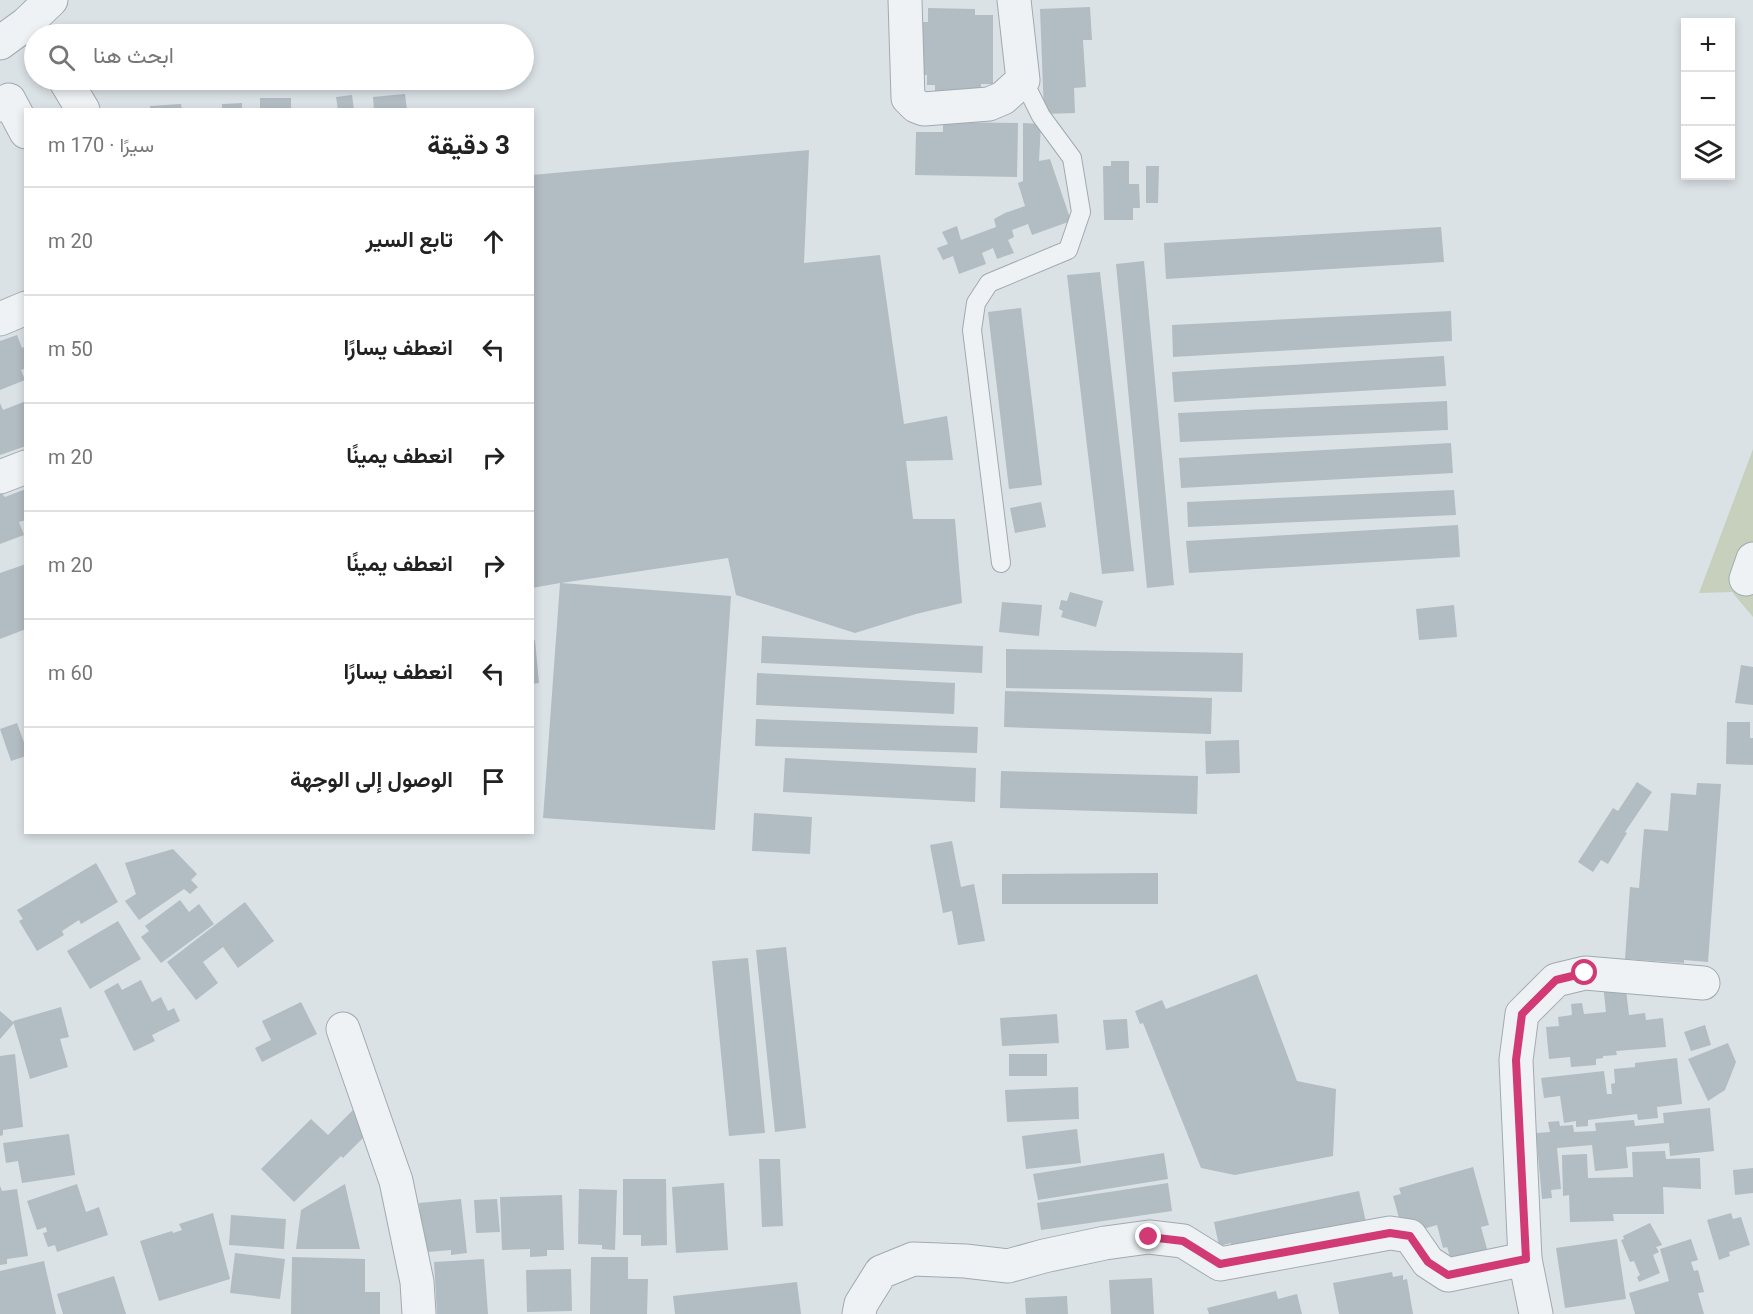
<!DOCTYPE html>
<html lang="ar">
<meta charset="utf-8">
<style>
body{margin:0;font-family:Roboto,Vazirmatn,sans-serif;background:#f2f2f2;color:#222;direction:rtl}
.controls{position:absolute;right:18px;top:18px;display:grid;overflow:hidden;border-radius:0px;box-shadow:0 3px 9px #0003}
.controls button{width:54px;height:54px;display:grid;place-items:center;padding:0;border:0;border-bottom:2px solid #e0e0e0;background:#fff;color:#222;font:30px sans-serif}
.stop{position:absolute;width:18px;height:18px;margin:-14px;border:4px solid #d13a74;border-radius:50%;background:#fff}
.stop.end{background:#d13a74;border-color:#fff;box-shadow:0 2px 6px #0008}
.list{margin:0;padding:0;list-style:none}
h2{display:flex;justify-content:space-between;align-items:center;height:78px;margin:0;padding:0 24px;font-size:26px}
h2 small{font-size:20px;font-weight:400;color:#767676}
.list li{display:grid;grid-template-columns:39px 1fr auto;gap:18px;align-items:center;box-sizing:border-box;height:108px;padding:0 24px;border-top:2px solid #e0e0e0}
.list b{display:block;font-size:22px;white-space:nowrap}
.list em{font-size:20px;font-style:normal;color:#767676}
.icon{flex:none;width:33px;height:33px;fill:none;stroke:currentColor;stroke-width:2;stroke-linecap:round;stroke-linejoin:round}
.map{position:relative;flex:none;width:1753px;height:1314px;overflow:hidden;direction:ltr}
.search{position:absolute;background:#fff;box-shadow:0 3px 9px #0003;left:24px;top:24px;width:510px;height:66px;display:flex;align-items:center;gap:15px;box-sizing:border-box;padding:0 21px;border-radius:33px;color:#767676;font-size:22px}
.panel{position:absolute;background:#fff;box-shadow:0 3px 9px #0003;left:24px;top:108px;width:510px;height:726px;border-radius:0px;direction:rtl}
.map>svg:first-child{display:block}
.green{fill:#c6d0bc}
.building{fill:#b2bcc3}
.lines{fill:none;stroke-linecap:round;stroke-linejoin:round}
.service-casing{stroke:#a1aab0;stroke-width:20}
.minor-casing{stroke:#a1aab0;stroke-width:35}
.service{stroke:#eef2f4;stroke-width:18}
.minor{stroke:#eef2f4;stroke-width:33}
.route{stroke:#d13a74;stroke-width:8}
</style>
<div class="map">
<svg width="1753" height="1314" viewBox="0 0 1753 1314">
<rect width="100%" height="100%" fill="#dbe2e6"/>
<path class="green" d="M1753,449V617L1732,592L1699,593Z"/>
<g class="building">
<path d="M1090,7L1092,40H1083L1086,87L1074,88L1075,113L1044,114L1040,9Z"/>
<path d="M928,8L975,9V15H993V84H981V91H935V85H927V75H918V22H928Z"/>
<path d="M405,94L407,110H374L373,97Z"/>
<path d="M352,95L354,110H338L336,97Z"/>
<rect x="260" y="98" width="31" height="12"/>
<path d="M242,103V110H222V104Z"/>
<path d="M181,104L182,110H150V106Z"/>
<path d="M943,122L1018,123L1017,177L915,175L916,132H943Z"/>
<path d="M1023,123L1041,124L1039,161L1050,159L1071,221L1032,235L1028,224L1012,230L1014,237L1008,240L1014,253L997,259L993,248L982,253L986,264L959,274L953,256L943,260L937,248L948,244L942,232L957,226L961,240L996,227L994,219L1005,213L1025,206L1018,183L1023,181Z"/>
<path d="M809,150L804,263L880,255L904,424L947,416L953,460L906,461L913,519H955L962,603L916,614L855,633L736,595L728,558L561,583L731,596L715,830L543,818L560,583L532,588V175Z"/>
<path d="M1111,161H1129V184H1139L1140,208H1133V220H1104L1103,166H1111Z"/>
<path d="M1146,166H1159L1158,203H1146Z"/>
<path d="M1441,227L1444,262L1166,279L1164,243Z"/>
<path d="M1144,261L1174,585L1147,588L1116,264Z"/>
<path d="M1100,272L1134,571L1102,574L1067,275Z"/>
<path d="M1021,308L1042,485L1009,489L988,312Z"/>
<path d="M1451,311L1452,341L1173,357L1172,325Z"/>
<path d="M17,335L22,348L26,346V368L21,370L25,380L0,390V341Z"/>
<path d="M1444,356L1446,386L1174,402L1172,372Z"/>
<path d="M26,401V446L0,455V403L3,410Z"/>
<path d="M1447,401L1448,430L1180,442L1178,413Z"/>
<path d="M1451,443L1453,473L1181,488L1179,458Z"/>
<path d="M26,489V520L19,522L24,535L0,544V492L5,497Z"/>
<path d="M1454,490L1456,515L1188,527L1187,502Z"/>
<path d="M1041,502L1046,527L1015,533L1010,508Z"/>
<path d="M1458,525L1460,557L1189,573L1186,541Z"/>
<path d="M26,564V629L0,639V573Z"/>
<path d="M1070,592L1103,601L1096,627L1061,617L1063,611L1059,609L1061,600L1067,601Z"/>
<path d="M1002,602L1042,605L1039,636L999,632Z"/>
<path d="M1454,605L1457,637L1419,640L1416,609Z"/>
<path d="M762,636L983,646L982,673L761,663Z"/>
<path d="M532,640H535L539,683L532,684Z"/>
<path d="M1006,649L1243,653L1242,692L1006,688Z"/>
<path d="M1741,665L1753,667V705L1735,703Z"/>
<path d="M757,673L955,683L954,714L756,705Z"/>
<path d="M1005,691L1212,698L1211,734L1004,727Z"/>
<path d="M756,719L978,727L977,753L755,746Z"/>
<path d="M1727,722H1750V738H1753V765L1726,764Z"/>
<path d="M17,723L26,748V756L11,761L0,729Z"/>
<path d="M1239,740L1240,773L1206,774L1205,741Z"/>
<path d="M785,758L976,768L975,802L783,792Z"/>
<path d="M1001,771L1198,776L1197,814L1000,808Z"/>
<path d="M1637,782L1652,792L1625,832L1627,833L1608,864L1601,860L1593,872L1578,862L1613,808L1618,811Z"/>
<path d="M1697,783L1721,784L1708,962L1684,960V963L1625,959L1630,887L1639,888L1644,829L1668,831L1671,793L1696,795Z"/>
<path d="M754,813L812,817L810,854L752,851Z"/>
<path d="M952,841L961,887L974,884L985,941L958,945L952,911L943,913L930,845Z"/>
<path d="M173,849L197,874L191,880L198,887L190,894L184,889L139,920L125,901L136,894L125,863Z"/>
<path d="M96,863L118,902L81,924L79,920L62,931L64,935L37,951L19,921L23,919L17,910Z"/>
<path d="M1158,873V904H1002V874Z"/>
<path d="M180,900L189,912L199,904L214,924L161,963L141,937L149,931L145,926Z"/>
<path d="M245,902L274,941L238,968L223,947L203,962L218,983L196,1000L167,962Z"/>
<path d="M118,921L141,959L90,989L67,951Z"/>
<path d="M786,947L806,1128L775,1132L756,950Z"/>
<path d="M748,958L765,1133L729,1136L712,961Z"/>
<path d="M1257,974L1297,1081L1336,1089L1333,1156L1235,1175L1201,1168L1143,1023L1140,1024L1135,1011L1162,1000L1166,1009Z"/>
<path d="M141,980L152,1002L161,997L168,1011L174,1008L180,1021L152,1035L155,1041L134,1051L104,991L118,983L122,990Z"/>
<path d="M1625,982L1629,1015L1645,1013L1646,1020L1663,1018L1666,1047L1616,1051L1617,1055L1603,1056V1058L1596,1059V1065L1571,1067L1570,1057L1549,1059L1546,1027L1559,1026L1558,1017L1572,1015L1571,1004L1582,1003L1584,1014L1606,1012L1603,984Z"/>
<path d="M301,1002L317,1034L262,1062L255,1048L271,1040L262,1021Z"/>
<path d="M61,1007L69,1037L60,1039L68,1067L30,1079L13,1021Z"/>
<path d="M0,1011L14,1023L0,1039Z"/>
<path d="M1057,1014L1059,1043L1002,1046L1000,1018Z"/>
<path d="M1127,1019L1129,1048L1106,1050L1103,1020Z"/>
<path d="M1705,1025L1711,1045L1691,1051L1684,1032Z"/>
<path d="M1728,1043L1736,1062L1725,1090L1708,1101L1688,1059Z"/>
<path d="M15,1054L23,1127L3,1130V1135L0,1136V1056Z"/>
<rect x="1009" y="1054" width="38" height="22"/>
<path d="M1677,1058L1682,1104L1657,1107L1658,1118L1638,1120L1637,1114L1588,1120V1126L1576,1127V1121L1564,1123L1560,1096L1544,1098L1541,1078L1604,1071L1607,1094H1612L1611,1084L1615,1083L1614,1069L1635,1067V1063Z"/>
<path d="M1078,1087L1079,1119L1007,1122L1005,1090Z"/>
<path d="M1710,1108L1714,1151L1670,1156L1669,1143L1626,1147L1628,1168L1595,1171L1592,1145L1557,1148L1561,1189L1551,1190L1552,1198L1542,1199L1536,1133L1550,1132L1548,1122L1559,1121L1560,1126L1573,1125L1574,1132L1596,1131L1595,1123L1634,1120L1635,1126L1664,1123L1663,1113Z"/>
<path d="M353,1110L372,1129L343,1158L341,1156L294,1202L261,1169L311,1119L328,1135Z"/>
<path d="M1077,1129L1081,1163L1026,1169L1022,1136Z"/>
<path d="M69,1134L75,1175L22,1183L18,1161L6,1163L3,1143Z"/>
<path d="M1665,1151L1666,1159L1700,1158L1701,1189L1663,1187L1664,1214H1613L1614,1221L1570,1222L1569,1195L1563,1196L1562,1155L1587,1154L1588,1178L1633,1177L1632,1152Z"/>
<path d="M1164,1153L1168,1179L1038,1200L1033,1174Z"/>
<path d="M759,1159H780L783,1226L762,1227Z"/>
<path d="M1473,1167L1489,1225L1481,1227L1489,1256L1454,1270L1447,1247L1443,1248L1437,1225L1416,1231L1402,1229L1393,1196L1401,1194L1399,1188Z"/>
<path d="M1753,1168V1193L1735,1195L1733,1170Z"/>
<path d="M623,1179H666L667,1245L641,1246V1235H623Z"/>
<path d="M724,1183L728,1250L676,1253L672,1187Z"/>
<path d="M1168,1183L1172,1211L1041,1230L1037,1203Z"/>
<path d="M77,1184L86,1212L99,1207L108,1235L57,1252L55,1245L48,1247L43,1233L47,1232L46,1227L37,1230L27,1201Z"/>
<path d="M345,1184L360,1249H296L301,1210Z"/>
<path d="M0,1186L2,1191L17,1189L28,1256L7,1259V1264L0,1265Z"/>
<path d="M579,1189L617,1190L615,1250L602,1249V1245L578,1244Z"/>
<path d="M1359,1191L1368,1231L1232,1249L1231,1243L1219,1246L1214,1222Z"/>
<path d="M562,1195L564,1250H547V1256L530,1257V1249L502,1250L500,1197Z"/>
<path d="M461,1199L467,1253L451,1255V1250L416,1253L422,1230L419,1203Z"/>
<path d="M497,1199L500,1232L476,1233L474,1200Z"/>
<path d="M213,1213L230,1279L159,1301L140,1241L172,1231L173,1233L182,1230L179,1224Z"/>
<path d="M1731,1213L1733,1219L1741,1217L1750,1245L1729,1252L1730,1256L1719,1260L1707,1220Z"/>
<path d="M231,1215L286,1219L284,1249L229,1245Z"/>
<path d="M1650,1223L1662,1245L1656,1247L1659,1252L1653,1255L1660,1273L1639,1282L1637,1277L1640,1275L1634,1261L1630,1262L1621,1240L1624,1239L1623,1236Z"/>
<path d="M1617,1239L1626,1299L1565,1308L1556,1248Z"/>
<path d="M1691,1239L1698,1260L1691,1262L1694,1271L1698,1270L1704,1292L1698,1293L1704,1314H1635L1629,1293L1669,1281L1660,1249Z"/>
<path d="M235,1253L285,1259L280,1299L230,1293Z"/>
<path d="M292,1257L365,1259V1292H380V1314H291Z"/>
<path d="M591,1257H628V1279H648L647,1314H590Z"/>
<path d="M484,1259L488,1314H437L434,1262Z"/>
<path d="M44,1261L56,1314H0V1271Z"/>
<path d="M571,1269L572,1311L527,1312L526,1270Z"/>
<path d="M1392,1272L1393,1277L1403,1275V1280L1407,1279L1413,1314H1339L1333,1283Z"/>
<path d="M114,1276L126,1314H63L57,1294Z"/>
<path d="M1152,1278L1154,1314H1111L1109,1280Z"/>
<path d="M797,1282L801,1314H675L673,1296Z"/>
<path d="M1276,1291L1278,1299L1297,1294L1302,1314H1209L1207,1308Z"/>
<path d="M1067,1296L1068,1314H1026L1025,1298Z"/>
</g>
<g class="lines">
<defs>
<path id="service" d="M1001,563L972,330L976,303L989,283L1068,250L1081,212L1072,158L1041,116L1023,80"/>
<g id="minor">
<path d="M905,0L908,98L916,106L924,109L989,104L1003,98L1023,80L1014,0"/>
<path d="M0,43L26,24L51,0"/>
<path d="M65,80L83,110"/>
<path d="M0,105L9,100L26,132"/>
<path d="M0,319L26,308"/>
<path d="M0,477L26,467"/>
<path d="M1746,579L1753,559"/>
<path d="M343,1029L396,1181L417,1282L419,1314"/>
<path d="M859,1314L861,1304L881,1272L913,1259L965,1261L1008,1266L1044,1256L1105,1243L1149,1237L1183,1241L1220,1264L1390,1233L1410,1236L1428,1262L1448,1275L1525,1259"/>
<path d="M1536,1314L1525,1259L1516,1060L1522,1014L1556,980L1585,973L1703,983"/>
</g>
</defs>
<use href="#service" class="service-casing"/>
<use href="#minor" class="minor-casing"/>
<use href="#service" class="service"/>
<use href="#minor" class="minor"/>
</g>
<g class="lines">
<path class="route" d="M1149,1237L1183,1241L1220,1264L1390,1233L1410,1236L1428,1262L1448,1275L1526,1259L1516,1060L1522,1014L1556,980L1585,973"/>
</g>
</svg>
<div class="controls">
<button>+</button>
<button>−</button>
<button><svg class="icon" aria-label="layers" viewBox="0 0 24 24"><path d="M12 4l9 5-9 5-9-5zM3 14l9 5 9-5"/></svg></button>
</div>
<div class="stop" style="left:1585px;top:973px"></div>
<div class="stop end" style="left:1149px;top:1237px"></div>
<div class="search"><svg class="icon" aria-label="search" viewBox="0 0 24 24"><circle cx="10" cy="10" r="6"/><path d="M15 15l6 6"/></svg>ابحث هنا</div>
<section class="panel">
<h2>3 دقيقة<small>سيرًا · 170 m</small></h2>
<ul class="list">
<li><svg class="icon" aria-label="ahead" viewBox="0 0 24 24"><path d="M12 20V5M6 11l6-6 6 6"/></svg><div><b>تابع السير</b></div><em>20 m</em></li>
<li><svg class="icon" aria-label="left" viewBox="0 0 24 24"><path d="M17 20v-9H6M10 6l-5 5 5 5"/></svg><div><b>انعطف يسارًا</b></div><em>50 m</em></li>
<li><svg class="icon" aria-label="right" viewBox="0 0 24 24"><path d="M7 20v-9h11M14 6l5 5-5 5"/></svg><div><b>انعطف يمينًا</b></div><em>20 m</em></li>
<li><svg class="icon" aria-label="right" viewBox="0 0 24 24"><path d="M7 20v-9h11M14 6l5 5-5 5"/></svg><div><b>انعطف يمينًا</b></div><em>20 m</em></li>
<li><svg class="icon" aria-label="left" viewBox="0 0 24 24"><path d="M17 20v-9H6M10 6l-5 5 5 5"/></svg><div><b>انعطف يسارًا</b></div><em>60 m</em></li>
<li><svg class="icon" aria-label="arrive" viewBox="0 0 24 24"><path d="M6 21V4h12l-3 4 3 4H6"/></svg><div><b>الوصول إلى الوجهة</b></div></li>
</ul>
</section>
</div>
